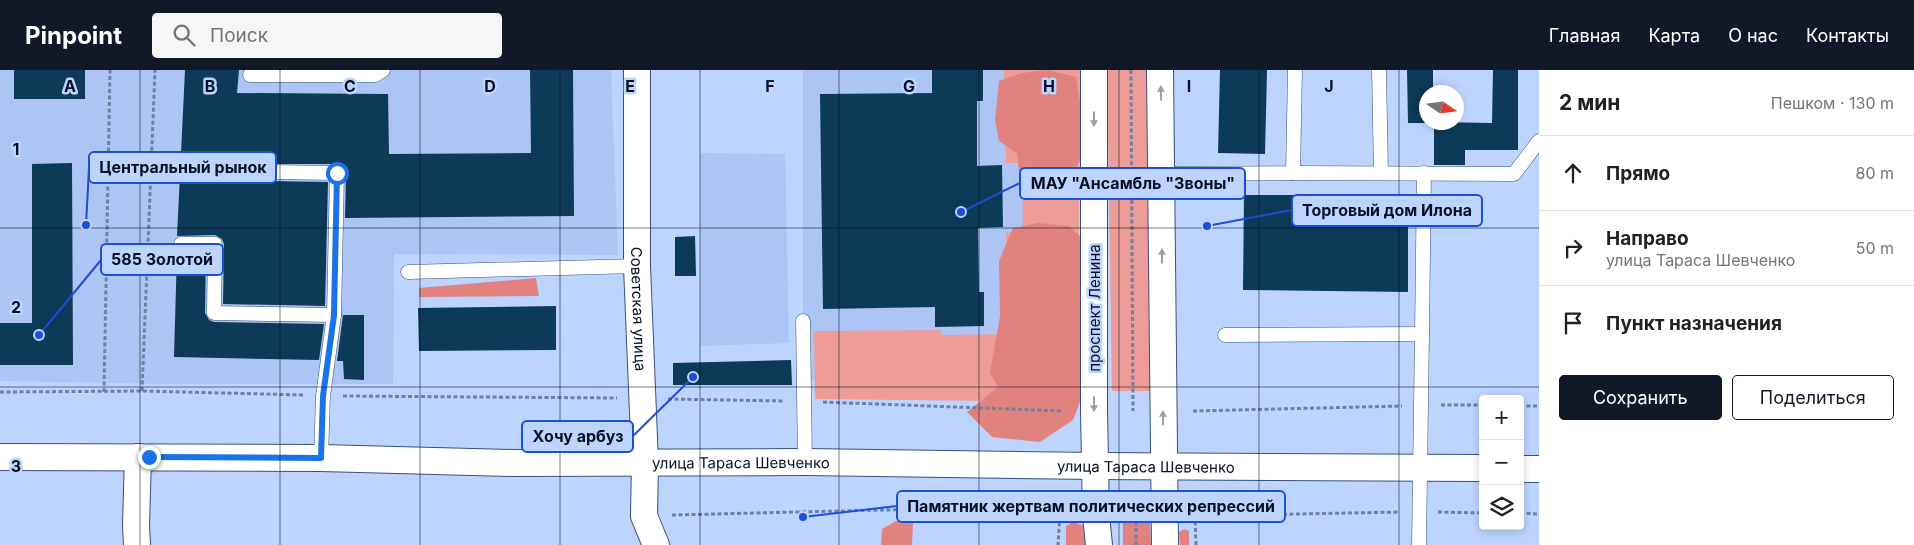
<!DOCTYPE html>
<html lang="ru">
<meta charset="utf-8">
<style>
body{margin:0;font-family:Inter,sans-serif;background:#f6f6f6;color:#202124}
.controls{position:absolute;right:15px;bottom:15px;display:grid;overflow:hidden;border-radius:5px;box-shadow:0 2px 8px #0003}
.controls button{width:45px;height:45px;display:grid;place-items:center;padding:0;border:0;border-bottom:1px solid #e0e0e0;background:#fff;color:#202124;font:25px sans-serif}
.compass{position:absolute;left:1419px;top:15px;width:45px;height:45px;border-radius:50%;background:#fff;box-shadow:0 2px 8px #0003;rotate:103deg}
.stop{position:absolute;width:15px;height:15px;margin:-11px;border:4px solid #1a73e8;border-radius:50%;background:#fff}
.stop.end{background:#1a73e8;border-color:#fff;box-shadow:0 1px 5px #0008}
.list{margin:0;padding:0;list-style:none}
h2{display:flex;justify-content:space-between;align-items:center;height:65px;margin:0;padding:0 20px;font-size:21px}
h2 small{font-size:16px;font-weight:400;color:#757577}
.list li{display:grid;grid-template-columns:32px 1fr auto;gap:15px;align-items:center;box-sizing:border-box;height:75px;padding:0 20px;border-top:1px solid #e0e0e0}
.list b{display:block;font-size:19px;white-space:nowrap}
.list p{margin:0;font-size:16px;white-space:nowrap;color:#757577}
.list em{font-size:16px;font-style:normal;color:#757577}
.actions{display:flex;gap:10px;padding:15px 20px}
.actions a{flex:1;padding:11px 0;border:1px solid #111827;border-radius:5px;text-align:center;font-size:18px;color:#111827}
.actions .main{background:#111827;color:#fff}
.icon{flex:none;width:28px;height:28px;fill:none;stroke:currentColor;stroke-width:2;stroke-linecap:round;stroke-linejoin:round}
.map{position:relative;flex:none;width:1539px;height:475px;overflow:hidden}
header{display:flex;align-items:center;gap:30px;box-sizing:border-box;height:70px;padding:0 25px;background:#111827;color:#fff}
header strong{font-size:24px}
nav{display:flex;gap:28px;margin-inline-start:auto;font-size:18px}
.search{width:350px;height:45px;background:#f6f6f6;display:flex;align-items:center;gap:12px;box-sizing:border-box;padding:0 18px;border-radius:5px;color:#757577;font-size:19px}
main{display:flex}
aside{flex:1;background:#fff}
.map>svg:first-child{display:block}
.built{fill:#acc5f4}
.green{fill:#ee9c98}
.forest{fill:#e1827e}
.building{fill:#0c3a57}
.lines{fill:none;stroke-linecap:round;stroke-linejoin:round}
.lane-casing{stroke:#39507d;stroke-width:15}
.street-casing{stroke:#39507d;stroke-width:28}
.path{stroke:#6f80a0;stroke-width:3;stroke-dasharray:4 2.5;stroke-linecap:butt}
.lane{stroke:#fff;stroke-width:14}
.street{stroke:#fff;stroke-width:26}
.oneway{fill:#9c9fa7}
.route{stroke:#1a73e8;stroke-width:6}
.grid{fill:none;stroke:#071022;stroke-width:1;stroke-opacity:0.55}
.labels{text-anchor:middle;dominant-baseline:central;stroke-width:5;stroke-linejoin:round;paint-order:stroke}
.street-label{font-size:15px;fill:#071022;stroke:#bdd4ff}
.grid-label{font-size:16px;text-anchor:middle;font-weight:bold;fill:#071022;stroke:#bdd4ff;stroke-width:5;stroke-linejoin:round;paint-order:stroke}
.leader{fill:none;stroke:#1d4ed8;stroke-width:2}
.callout-dot{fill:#1d4ed8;stroke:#bdd4ff;stroke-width:2}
.callout{fill:#bdd4ff;stroke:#1d4ed8;stroke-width:2}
.callout-label{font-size:16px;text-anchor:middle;font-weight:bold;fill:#071022}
</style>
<header>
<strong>Pinpoint</strong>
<div class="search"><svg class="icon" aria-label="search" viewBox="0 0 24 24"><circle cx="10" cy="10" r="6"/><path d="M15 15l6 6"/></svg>Поиск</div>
<nav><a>Главная</a><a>Карта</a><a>О нас</a><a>Контакты</a></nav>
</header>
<main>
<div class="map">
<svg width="1539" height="475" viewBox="0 0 1539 475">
<rect width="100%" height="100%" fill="#bdd4ff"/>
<g class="built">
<path d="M0,0H611L618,185L394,184L393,314H166L0,311Z"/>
<path d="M803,0H1061L1060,310H803Z"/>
<path d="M700,83L785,84L789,273L700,276Z"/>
</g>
<g class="green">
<path d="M1004,0H1080L1078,332L815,329L814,261L941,260V265L1006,264V163L1023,162L1022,93H1006Z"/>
<path d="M1107,0H1151L1153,321H1112Z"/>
</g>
<g class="forest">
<path d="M1048,0L1076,7L1084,55L1085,83L1072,104H1030L1019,101L1017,83L999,71L995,50L999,11L1022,3Z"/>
<path d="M1038,153L1069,156L1086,172L1083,310L1080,332L1073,350L1040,372L992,367L967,342L998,317L990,303L1000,246L999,191L1013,158Z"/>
<path d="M536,208L539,226L419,227V218Z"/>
<path d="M905,446L913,453L912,475H881L882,459Z"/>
<path d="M1073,452L1085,456V475H1066V456Z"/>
<path d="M1123,453H1150L1151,475H1123Z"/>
<path d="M1184,459L1189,461V475H1180L1179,462Z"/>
</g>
<g class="building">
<rect x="14" y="0" width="71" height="29"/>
<path d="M185,0H239L237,23L388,24L389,84L531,83L530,0H573L574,146L345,148L346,103L342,96L337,94H266L263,97L261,102L265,109L269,111L328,112L325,236L223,234L224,174L222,169L215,165L177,166Z"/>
<path d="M932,0H983V31H977V96L1002,95L1003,157L978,158L979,222H984V256L935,257V237L823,239L820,24L932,23Z"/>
<path d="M1220,0H1267L1265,84L1218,83Z"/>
<path d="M1407,0H1433V22H1426V52L1434,53H1408Z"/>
<path d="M1493,0H1518V80H1465V95H1434V52L1492,53Z"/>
<path d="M72,93L73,295H0V253H32V94Z"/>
<path d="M1244,125H1306V144H1408V222L1243,220Z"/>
<path d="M695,166L696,206H675V167Z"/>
<path d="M177,182L206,183L205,243L209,250L214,252L324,254L319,290L174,287Z"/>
<path d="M556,236V280L419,281L418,238Z"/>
<path d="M343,245H364V310L344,309L343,291H337Z"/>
<path d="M791,290L792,315H673V293Z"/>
</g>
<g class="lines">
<defs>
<g id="lane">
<path d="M1379,0L1381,103"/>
<path d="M250,5H375L383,0"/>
<path d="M270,102L337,103L334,245L323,326L321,388"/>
<path d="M1293,103L1514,104L1539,71"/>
<path d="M1161,104L1293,103L1295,0"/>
<path d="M181,174H215L214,243L334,245"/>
<path d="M408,202L637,196"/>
<path d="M803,251L805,392"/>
<path d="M1422,264L1424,103"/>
<path d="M1225,265L1422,264L1419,475"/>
</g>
<g id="street">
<path id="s1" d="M637,0V196L645,393L644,446L656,475"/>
<path d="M1094,0V341L1096,445L1099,475"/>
<path d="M1160,0L1165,475"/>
<path id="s2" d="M0,387L321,388L513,393L805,392L1095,396L1483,398"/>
<path d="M1520,399H1539"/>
<path d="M137,475L136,455L138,387"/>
</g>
</defs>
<use href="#lane" class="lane-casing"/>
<use href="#street" class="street-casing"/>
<g class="path">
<path d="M1131,0L1133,341"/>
<path d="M142,321L155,0"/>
<path d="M0,322L142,321L304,325"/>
<path d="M104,322L110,0"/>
<path d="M343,326L617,328"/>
<path d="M668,329L784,331"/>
<path d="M823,332L1062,341"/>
<path d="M1441,335H1483"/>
<path d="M1520,336H1539"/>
<path d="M1193,341L1402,336"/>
<path d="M1438,442L1483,443"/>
<path d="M1520,443L1539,444"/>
<path d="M672,445L924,439L1060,444L1058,475"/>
<path d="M1136,445V475"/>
<path d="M1196,475L1195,446L1400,442"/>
</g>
<use href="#lane" class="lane"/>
<use href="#street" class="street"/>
</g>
<defs><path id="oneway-solid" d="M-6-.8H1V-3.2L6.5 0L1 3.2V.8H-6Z" transform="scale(1.25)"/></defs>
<g class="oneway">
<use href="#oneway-solid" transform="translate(1161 23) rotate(-91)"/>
<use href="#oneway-solid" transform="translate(1094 49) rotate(90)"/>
<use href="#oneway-solid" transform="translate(1162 186) rotate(-90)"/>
<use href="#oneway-solid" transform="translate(1094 334) rotate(90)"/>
<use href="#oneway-solid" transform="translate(1163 348) rotate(-91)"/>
</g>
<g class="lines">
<path class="route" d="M149,387L321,388L323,326L334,245L337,103"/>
</g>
<path class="grid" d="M140,0V475M280,0V475M420,0V475M560,0V475M700,0V475M839,0V475M979,0V475M1119,0V475M1259,0V475M1399,0V475M0,158H1539M0,317H1539"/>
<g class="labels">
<g class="street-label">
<text transform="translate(1094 238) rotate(-90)">проспект Ленина</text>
<text stroke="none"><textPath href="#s1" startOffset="239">Советская улица</textPath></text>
<text stroke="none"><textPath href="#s2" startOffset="741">улица Тараса Шевченко</textPath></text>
<text stroke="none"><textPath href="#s2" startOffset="1146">улица Тараса Шевченко</textPath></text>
</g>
</g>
<g class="grid-label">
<text x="70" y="22">A</text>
<text x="210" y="22">B</text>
<text x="350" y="22">C</text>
<text x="490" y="22">D</text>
<text x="630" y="22">E</text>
<text x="770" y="22">F</text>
<text x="909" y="22">G</text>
<text x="1049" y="22">H</text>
<text x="1189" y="22">I</text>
<text x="1329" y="22">J</text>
<text x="16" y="85">1</text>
<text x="16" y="243">2</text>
<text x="16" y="402">3</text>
</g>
<path class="leader" d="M86 155L89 98M961 142L1020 113M1207 156L1292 140M39 265L101 190M693 307L633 366M803 447L897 436"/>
<g class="callout-dot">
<circle cx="86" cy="155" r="5"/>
<circle cx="961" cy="142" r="5"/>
<circle cx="1207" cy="156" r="5"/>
<circle cx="39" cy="265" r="5"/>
<circle cx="693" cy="307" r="5"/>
<circle cx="803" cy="447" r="5"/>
</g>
<g class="callout">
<rect x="89" y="82" width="187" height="31" rx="5"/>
<rect x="1020" y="98" width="225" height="31" rx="5"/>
<rect x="1292" y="125" width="190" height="31" rx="5"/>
<rect x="101" y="174" width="122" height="31" rx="5"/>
<rect x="522" y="351" width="111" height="31" rx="5"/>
<rect x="897" y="421" width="388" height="31" rx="5"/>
</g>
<g class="callout-label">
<text x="183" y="103">Центральный рынок</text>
<text x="1133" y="119">МАУ "Ансамбль "Звоны"</text>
<text x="1387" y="146">Торговый дом Илона</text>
<text x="162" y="195">585 Золотой</text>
<text x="578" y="372">Хочу арбуз</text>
<text x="1091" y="442">Памятник жертвам политических репрессий</text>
</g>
</svg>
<div class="controls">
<button>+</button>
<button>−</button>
<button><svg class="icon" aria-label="layers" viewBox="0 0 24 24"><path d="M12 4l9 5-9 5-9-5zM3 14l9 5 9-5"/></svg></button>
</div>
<svg class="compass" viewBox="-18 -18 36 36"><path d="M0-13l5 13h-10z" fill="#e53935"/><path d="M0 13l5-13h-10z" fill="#757577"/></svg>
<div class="stop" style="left:337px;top:103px"></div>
<div class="stop end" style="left:149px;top:387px"></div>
</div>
<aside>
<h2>2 мин<small>Пешком · 130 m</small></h2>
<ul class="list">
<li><svg class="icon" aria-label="ahead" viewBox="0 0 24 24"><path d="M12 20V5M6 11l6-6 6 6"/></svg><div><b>Прямо</b></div><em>80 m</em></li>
<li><svg class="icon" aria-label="right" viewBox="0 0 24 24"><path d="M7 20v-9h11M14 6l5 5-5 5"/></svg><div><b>Направо</b><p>улица Тараса Шевченко</p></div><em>50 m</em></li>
<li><svg class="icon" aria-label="arrive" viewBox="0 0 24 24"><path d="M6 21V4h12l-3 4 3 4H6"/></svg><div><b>Пункт назначения</b></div></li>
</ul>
<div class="actions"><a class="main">Сохранить</a><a>Поделиться</a></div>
</aside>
</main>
